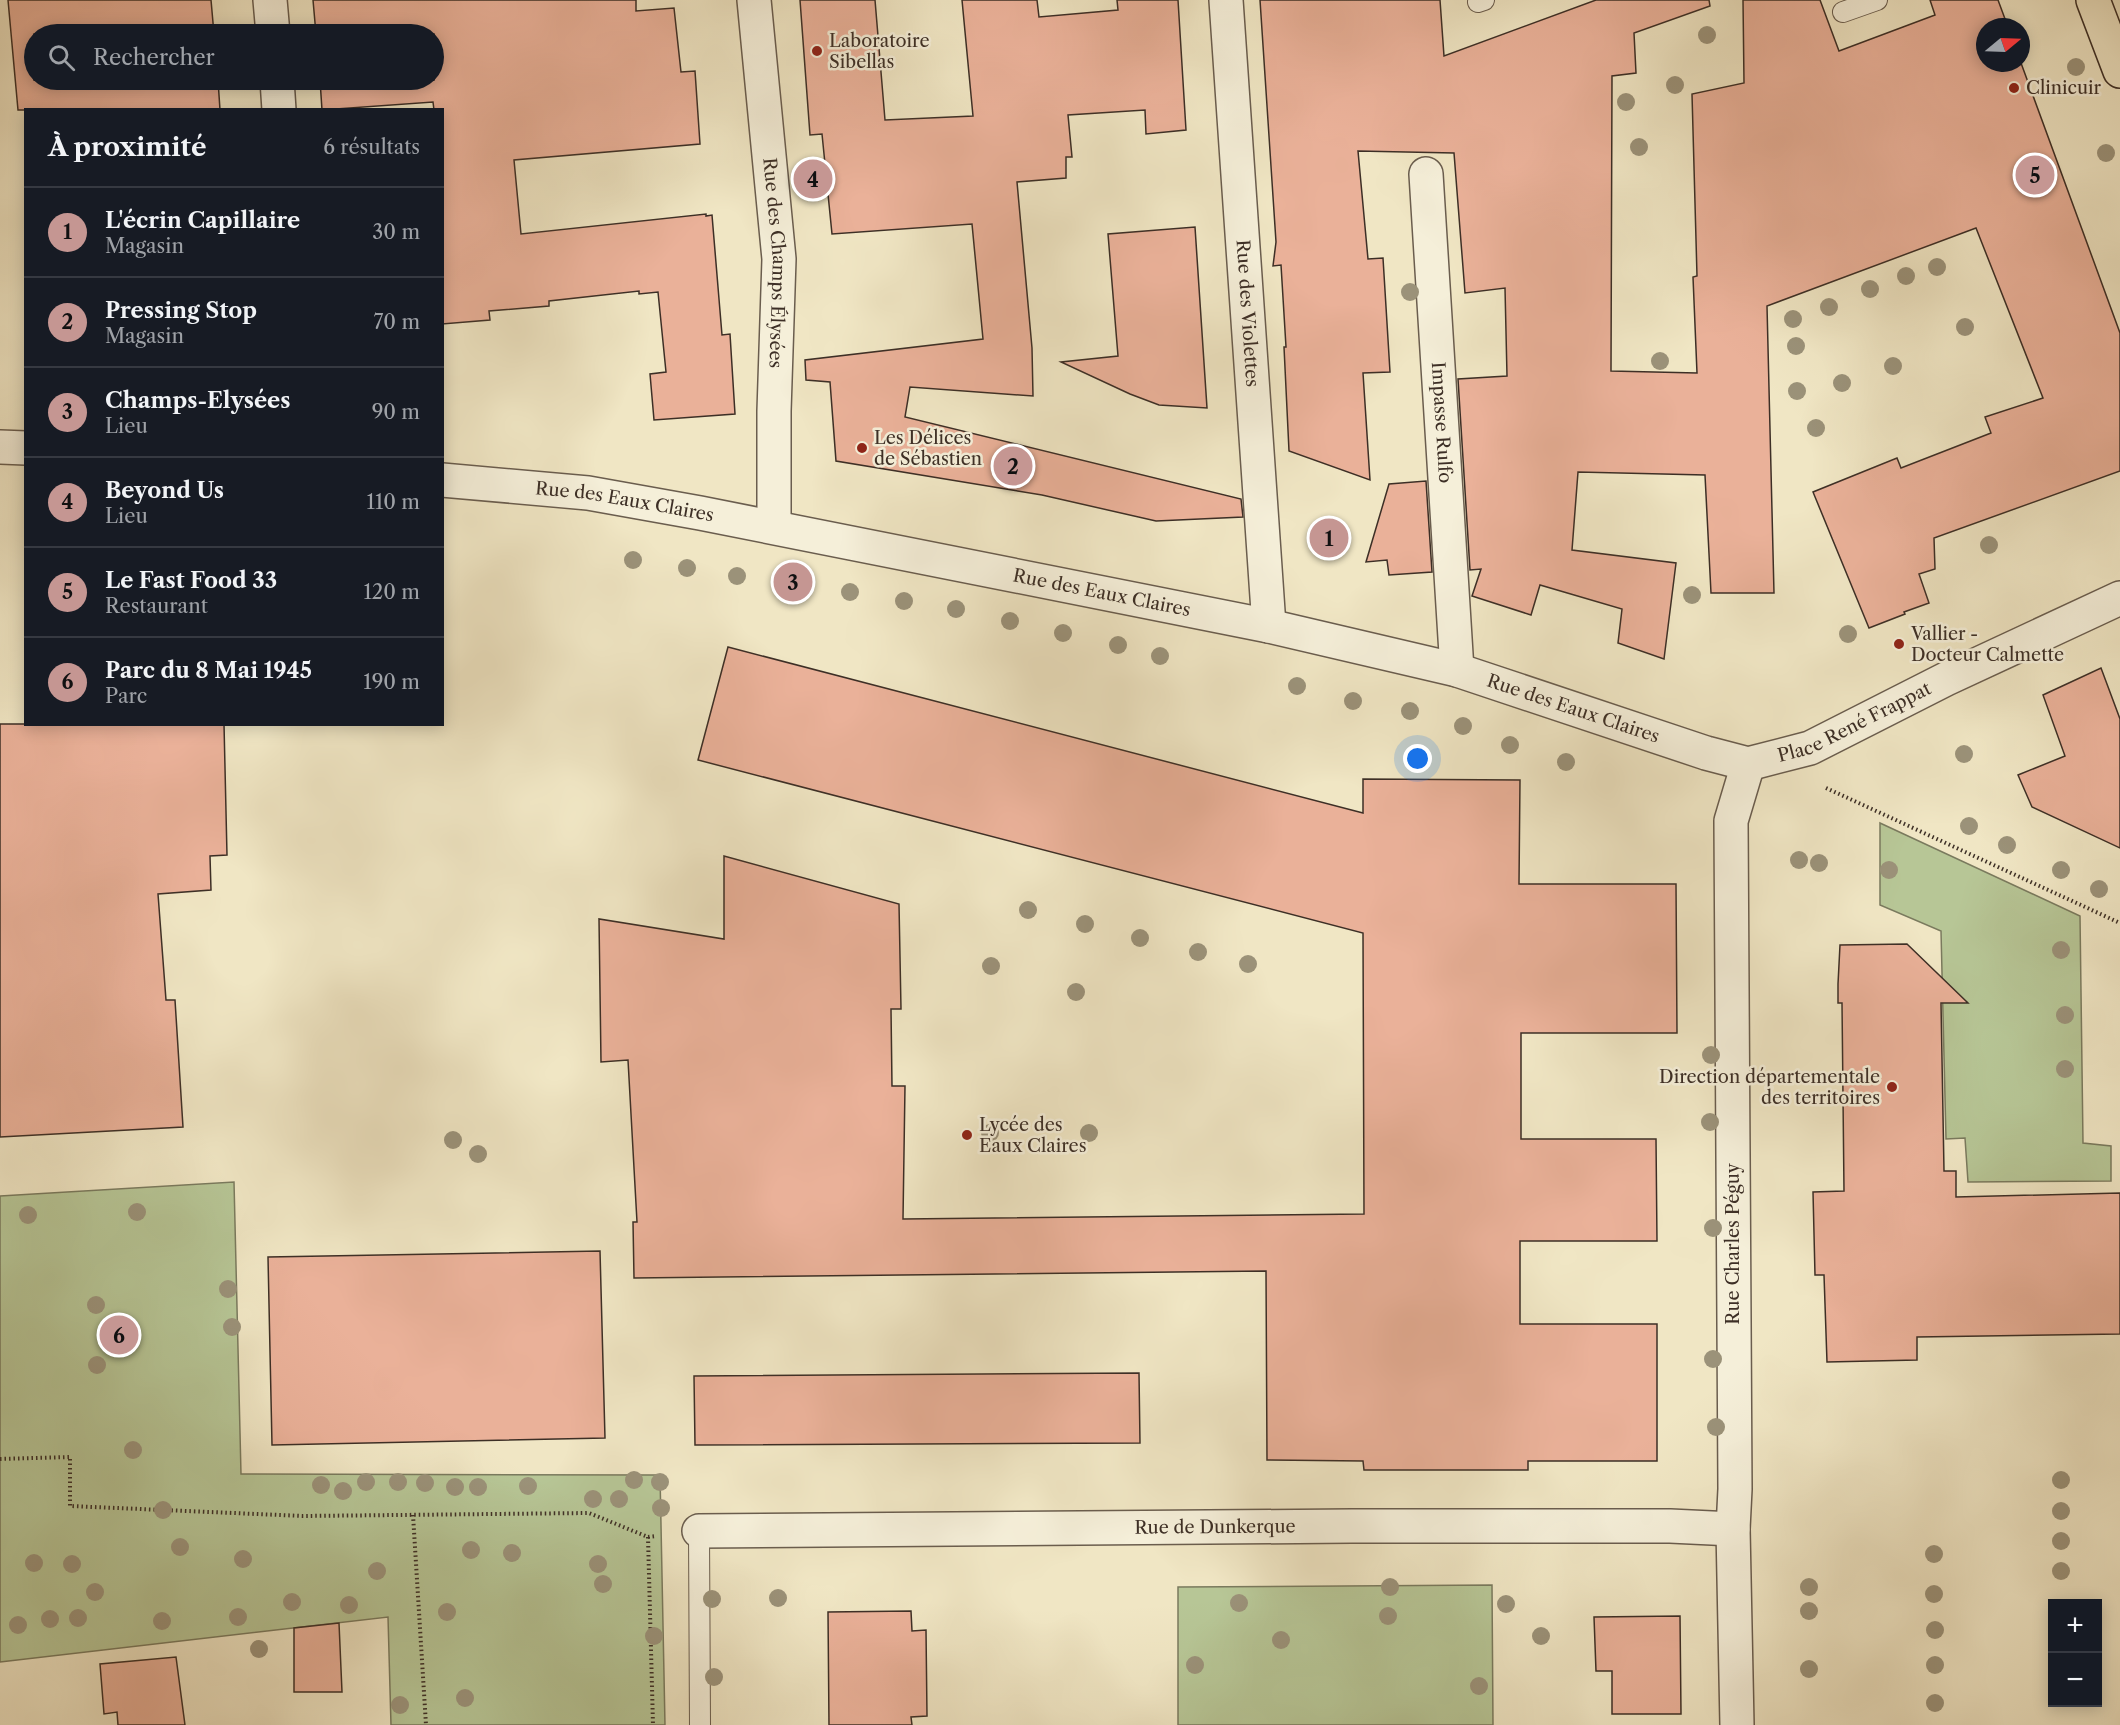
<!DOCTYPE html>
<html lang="fr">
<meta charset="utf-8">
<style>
body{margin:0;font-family:"Libre Caslon Text",serif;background:#242831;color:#f1f3f6}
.controls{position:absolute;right:18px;bottom:18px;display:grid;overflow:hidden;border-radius:0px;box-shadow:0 3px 15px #0003}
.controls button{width:54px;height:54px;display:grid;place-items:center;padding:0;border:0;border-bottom:2px solid #363941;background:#171b24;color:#f1f3f6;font:30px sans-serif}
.compass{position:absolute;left:1976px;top:18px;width:54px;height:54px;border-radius:50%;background:#171b24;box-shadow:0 3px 15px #0003;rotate:71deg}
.you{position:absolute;left:1418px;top:759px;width:21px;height:21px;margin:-15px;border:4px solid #fff;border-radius:50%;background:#1a73e8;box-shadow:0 0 0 9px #1a73e833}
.badge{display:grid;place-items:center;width:39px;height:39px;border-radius:50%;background:#c59692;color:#111;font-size:20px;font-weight:700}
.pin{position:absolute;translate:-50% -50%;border:3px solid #fff;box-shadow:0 2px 6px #0006}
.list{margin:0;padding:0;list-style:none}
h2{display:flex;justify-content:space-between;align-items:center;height:78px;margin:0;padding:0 24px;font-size:26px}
h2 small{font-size:20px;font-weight:400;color:#9ea1a6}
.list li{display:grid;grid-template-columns:39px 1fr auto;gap:18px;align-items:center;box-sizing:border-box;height:90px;padding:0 24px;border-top:2px solid #363941}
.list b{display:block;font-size:22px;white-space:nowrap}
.list p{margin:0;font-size:20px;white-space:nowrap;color:#9ea1a6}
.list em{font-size:20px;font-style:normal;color:#9ea1a6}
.icon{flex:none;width:33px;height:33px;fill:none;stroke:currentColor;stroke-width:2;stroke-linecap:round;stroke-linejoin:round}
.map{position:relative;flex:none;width:2120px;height:1725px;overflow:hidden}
.search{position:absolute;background:#171b24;box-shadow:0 3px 15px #0003;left:24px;top:24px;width:420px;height:66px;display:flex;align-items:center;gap:15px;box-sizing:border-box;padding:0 21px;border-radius:33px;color:#9ea1a6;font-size:22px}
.panel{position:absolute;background:#171b24;box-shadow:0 3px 15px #0003;left:24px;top:108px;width:420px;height:618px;border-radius:0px}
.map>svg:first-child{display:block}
.green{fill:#b7c696;stroke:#7a7a5e;stroke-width:1.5}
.building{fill:#eab199;stroke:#3d2f26;stroke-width:1.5}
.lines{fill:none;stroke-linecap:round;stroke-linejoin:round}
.service-casing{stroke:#6a5d4e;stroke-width:22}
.minor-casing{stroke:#6a5d4e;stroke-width:36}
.tertiary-casing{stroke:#6a5d4e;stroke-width:36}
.primary-casing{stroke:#3d2f26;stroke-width:36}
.path{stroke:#3d2f26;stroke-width:4;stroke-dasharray:1.5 3;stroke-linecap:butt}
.service{stroke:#f5efd9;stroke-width:20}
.minor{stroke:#f5efd9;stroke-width:33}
.tertiary{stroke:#f5efd9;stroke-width:33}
.primary{stroke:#f0e6c4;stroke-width:33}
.tree{fill:#9b9279}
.poi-dot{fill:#8f2418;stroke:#f5efd9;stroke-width:2}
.labels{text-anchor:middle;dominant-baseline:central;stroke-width:5;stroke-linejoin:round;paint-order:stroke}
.poi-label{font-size:18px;fill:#3d2f26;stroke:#f5efd9;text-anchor:start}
.street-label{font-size:18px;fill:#3d2f26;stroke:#f5efd9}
</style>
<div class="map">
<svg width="2120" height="1725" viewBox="0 0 2120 1725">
<rect width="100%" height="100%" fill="#f0e6c4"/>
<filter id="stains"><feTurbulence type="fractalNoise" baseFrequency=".00333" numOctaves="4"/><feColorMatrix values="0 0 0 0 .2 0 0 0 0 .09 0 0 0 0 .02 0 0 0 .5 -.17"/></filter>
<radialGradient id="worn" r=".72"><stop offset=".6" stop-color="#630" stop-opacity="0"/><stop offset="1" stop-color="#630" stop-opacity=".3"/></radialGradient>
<g class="green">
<path d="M1880,823L2080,916L2083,1143L2111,1146V1181L1968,1182L1965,1138L1946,1139L1941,931L1880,905Z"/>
<path d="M234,1182L241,1474L660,1475L665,1725H391L388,1617L0,1662V1196Z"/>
<path d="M1492,1585L1493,1725H1178V1587Z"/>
</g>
<g class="building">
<path d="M8,0H211L214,34H34V80H218L220,110H18Z"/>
<path d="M313,0H636V11L674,8L681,72L695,71L700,144L514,160L521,234L706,214V216L712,215L722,335L730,334L735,414L654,420L650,374L666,372L658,292L639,294V291L549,301V306L489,311L490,320L442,324V110H434L433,102L322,110L320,80H434V34H316Z"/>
<path d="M800,0H875L885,120L973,116L962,0H1037L1039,17L1118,10L1117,0H1178L1186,130L1146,134L1145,110L1068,115L1072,157H1066V178L1017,182L1032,348L1033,396L910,387L905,417L1241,499L1243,517L1156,521L1042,495L836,461L830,382L806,380L805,360L983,339L972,224L832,234L822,134L810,135Z"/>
<path d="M1260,0H1440L1444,56L1596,0H1709L1710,6L1634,33L1636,73L1612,76L1611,371L1697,373L1693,277L1697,276L1692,94L1744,83L1743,0H1820L1839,51L1935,15L1930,0H1998L2008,27H1985V63H2021L2120,333V471L1934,538L1935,569L1919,574L1929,603L1904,612L1905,614L1869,628L1813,492L1897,458L1901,468L1991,433L1985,417L2043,398L1976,228L1767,306L1774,593H1711L1705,475L1578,472L1572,550L1676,563L1664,659L1618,643L1622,609L1540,585L1531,615L1472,596L1481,569L1470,570L1458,379L1507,376L1505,288L1465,293L1454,153L1358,151L1368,259L1383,258L1390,372L1363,373L1370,480L1289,451L1284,347H1286L1281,265L1273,266L1276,242Z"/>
<path d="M1195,227L1207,408L1159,405L1130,394L1061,362L1118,356L1108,234Z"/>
<path d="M1426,481L1432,572L1389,575L1387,560L1366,562L1389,484Z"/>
<path d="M728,647L1363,813V779L1520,780L1519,884H1676L1677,1033H1521V1139H1656L1657,1241H1520V1324H1657V1461H1528V1470H1364L1363,1461L1267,1460L1266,1271L634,1278L633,1222H637L628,1060L601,1062L599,919L724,939V856L899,904L901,1009H891L892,1086H905L903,1219L1364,1214L1363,933L698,760Z"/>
<path d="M2101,668L2120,719V848L2032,807L2018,775L2065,756L2043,695Z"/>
<path d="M0,724H224L227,855L210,856L211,890L158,894L166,1000H175L183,1127L0,1137Z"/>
<path d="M1907,944L1968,1003H1941L1944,1171H1956V1197L2120,1193V1334L1917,1337V1360L1827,1362L1824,1275H1815L1813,1192L1844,1191L1842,1003H1838V984L1840,945Z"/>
<path d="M600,1251L605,1438L272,1445L268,1257Z"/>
<path d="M1139,1373L1140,1443L695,1445L694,1376Z"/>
<path d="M911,1611L912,1631L926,1630L927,1716L911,1717L912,1725H829L828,1612Z"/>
<path d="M1680,1616L1681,1714H1612V1671H1596L1594,1617Z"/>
<path d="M339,1623L342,1692H294V1628Z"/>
<path d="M176,1657L185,1725H118L117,1712L104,1714L100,1664Z"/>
</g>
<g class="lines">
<defs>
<g id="service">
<path d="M1478,2L1484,0"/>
<path d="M1843,12L1877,0"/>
<path d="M699,1531L700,1725"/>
</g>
<g id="minor">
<path d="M270,0L273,34"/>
<path id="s1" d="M754,0L779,259L774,411V526"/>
<path id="s2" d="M1226,0L1269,626"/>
<path d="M277,80L279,110"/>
<path id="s3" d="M1426,174L1457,670"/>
<path id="s4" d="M699,1531L1352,1526H1670L1733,1529"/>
<path d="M1737,1725L1733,1529L1735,1489L1731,821L1748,764"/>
</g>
<g id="tertiary">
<path d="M0,447L26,448"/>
<path id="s5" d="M442,480L588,493L700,513L1269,626L1457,670L1706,753L1748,764L1810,748L1946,679L2120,598"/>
</g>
<path id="primary" d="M2093,0L2120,71"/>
</defs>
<use href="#service" class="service-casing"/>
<use href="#minor" class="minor-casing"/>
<use href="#tertiary" class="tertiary-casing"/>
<use href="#primary" class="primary-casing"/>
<g class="path">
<path d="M1826,788L2120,923"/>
<path d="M0,1459L70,1457V1506L303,1516L589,1513L648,1537L657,1536"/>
<path d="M413,1515L426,1725"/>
<path d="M648,1537L653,1725"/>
</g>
<use href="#service" class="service"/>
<use href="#minor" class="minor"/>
<use href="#tertiary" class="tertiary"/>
<use href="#primary" class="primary"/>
</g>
<g class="tree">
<circle cx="1707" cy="35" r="9"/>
<circle cx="2076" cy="67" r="9"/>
<circle cx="1675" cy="85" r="9"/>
<circle cx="1626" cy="102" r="9"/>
<circle cx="1639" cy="147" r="9"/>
<circle cx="2106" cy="153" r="9"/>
<circle cx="1937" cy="267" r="9"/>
<circle cx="1906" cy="276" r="9"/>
<circle cx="1870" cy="289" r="9"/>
<circle cx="1410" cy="292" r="9"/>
<circle cx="1829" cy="307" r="9"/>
<circle cx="1793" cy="319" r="9"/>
<circle cx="1965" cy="327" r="9"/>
<circle cx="1796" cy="346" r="9"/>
<circle cx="1660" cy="361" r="9"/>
<circle cx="1893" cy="366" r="9"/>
<circle cx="1842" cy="383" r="9"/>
<circle cx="1797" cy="391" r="9"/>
<circle cx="1816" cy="428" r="9"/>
<circle cx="1989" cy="545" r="9"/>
<circle cx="633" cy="560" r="9"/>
<circle cx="687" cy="568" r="9"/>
<circle cx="737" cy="576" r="9"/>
<circle cx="850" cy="592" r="9"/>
<circle cx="1692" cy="595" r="9"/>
<circle cx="904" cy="601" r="9"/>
<circle cx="956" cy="609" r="9"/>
<circle cx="1010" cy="621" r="9"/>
<circle cx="1063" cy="633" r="9"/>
<circle cx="1848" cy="634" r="9"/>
<circle cx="1118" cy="645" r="9"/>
<circle cx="1160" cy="656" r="9"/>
<circle cx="1297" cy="686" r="9"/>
<circle cx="1353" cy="701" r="9"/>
<circle cx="1410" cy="711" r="9"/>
<circle cx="1463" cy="726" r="9"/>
<circle cx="1510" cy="745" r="9"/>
<circle cx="1964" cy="754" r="9"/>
<circle cx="1566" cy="762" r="9"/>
<circle cx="1969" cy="826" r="9"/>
<circle cx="2007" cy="845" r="9"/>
<circle cx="1799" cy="860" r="9"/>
<circle cx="1819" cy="863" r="9"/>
<circle cx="1889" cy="870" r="9"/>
<circle cx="2061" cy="870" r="9"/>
<circle cx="2099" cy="889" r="9"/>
<circle cx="1028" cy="910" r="9"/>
<circle cx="1085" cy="924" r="9"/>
<circle cx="1140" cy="938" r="9"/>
<circle cx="2061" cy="950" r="9"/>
<circle cx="1198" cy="952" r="9"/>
<circle cx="1248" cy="964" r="9"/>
<circle cx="991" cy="966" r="9"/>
<circle cx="1076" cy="992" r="9"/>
<circle cx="2065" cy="1015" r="9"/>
<circle cx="1711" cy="1055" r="9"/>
<circle cx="2065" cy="1069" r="9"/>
<circle cx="1710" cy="1122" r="9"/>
<circle cx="990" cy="1133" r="9"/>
<circle cx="1089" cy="1133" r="9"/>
<circle cx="453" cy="1140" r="9"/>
<circle cx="478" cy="1154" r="9"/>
<circle cx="137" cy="1212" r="9"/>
<circle cx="28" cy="1215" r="9"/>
<circle cx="1713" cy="1228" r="9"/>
<circle cx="228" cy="1289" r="9"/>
<circle cx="96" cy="1305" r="9"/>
<circle cx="232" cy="1327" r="9"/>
<circle cx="1713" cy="1359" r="9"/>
<circle cx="97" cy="1365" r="9"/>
<circle cx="1716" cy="1427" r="9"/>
<circle cx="133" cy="1450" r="9"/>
<circle cx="634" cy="1480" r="9"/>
<circle cx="2061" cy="1480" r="9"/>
<circle cx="366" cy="1482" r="9"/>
<circle cx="398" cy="1482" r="9"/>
<circle cx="660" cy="1482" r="9"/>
<circle cx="425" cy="1483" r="9"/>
<circle cx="321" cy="1485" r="9"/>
<circle cx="528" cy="1486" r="9"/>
<circle cx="455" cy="1487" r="9"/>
<circle cx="478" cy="1487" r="9"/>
<circle cx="343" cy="1491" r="9"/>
<circle cx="593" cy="1499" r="9"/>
<circle cx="619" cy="1499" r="9"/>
<circle cx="661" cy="1508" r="9"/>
<circle cx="163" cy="1510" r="9"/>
<circle cx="2061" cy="1511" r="9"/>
<circle cx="2061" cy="1541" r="9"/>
<circle cx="180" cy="1547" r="9"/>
<circle cx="471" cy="1550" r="9"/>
<circle cx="512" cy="1553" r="9"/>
<circle cx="1934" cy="1554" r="9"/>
<circle cx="243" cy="1559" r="9"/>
<circle cx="34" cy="1563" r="9"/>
<circle cx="72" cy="1564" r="9"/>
<circle cx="598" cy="1564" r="9"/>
<circle cx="377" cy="1571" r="9"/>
<circle cx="2061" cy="1571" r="9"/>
<circle cx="603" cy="1584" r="9"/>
<circle cx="1390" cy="1587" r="9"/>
<circle cx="1809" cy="1587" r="9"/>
<circle cx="95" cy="1592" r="9"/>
<circle cx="1934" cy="1594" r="9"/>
<circle cx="778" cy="1598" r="9"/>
<circle cx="712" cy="1599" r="9"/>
<circle cx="292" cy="1602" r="9"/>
<circle cx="1239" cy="1603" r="9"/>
<circle cx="1506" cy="1604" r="9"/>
<circle cx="349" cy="1605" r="9"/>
<circle cx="1809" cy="1611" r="9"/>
<circle cx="447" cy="1612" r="9"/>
<circle cx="1388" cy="1616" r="9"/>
<circle cx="238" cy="1617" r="9"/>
<circle cx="78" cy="1618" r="9"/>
<circle cx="50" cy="1619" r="9"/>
<circle cx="162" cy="1621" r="9"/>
<circle cx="18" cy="1625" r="9"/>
<circle cx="1935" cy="1630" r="9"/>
<circle cx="654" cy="1636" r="9"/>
<circle cx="1541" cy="1636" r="9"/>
<circle cx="1281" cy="1640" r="9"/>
<circle cx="259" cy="1649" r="9"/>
<circle cx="1195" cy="1665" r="9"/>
<circle cx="1935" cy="1665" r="9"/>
<circle cx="1809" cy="1669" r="9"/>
<circle cx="714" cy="1677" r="9"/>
<circle cx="1479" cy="1686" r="9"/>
<circle cx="465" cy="1698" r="9"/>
<circle cx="1935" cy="1703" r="9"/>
<circle cx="400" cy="1705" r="9"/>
</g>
<g class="poi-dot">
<circle cx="817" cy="51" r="6"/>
<circle cx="2014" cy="88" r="6"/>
<circle cx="862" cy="448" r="6"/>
<circle cx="1899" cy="644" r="6"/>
<circle cx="1892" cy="1087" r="6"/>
<circle cx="967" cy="1135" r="6"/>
</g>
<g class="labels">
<g class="poi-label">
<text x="829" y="41">Laboratoire<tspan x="829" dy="21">Sibellas</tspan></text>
<text x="2026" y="88">Clinicuir</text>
<text x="874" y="438">Les Délices<tspan x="874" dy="21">de Sébastien</tspan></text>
<text x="1911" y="634">Vallier -<tspan x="1911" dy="21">Docteur Calmette</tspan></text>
<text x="1880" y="1077" text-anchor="end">Direction départementale<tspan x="1880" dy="21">des territoires</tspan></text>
<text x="979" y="1125">Lycée des<tspan x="979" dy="21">Eaux Claires</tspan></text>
</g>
<g class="street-label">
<text stroke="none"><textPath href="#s1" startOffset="264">Rue des Champs Élysées</textPath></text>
<text stroke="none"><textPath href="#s2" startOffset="314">Rue des Violettes</textPath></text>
<text stroke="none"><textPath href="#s3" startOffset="249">Impasse Rulfo</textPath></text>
<text stroke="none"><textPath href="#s5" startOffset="184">Rue des Eaux Claires</textPath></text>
<text stroke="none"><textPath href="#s5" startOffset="670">Rue des Eaux Claires</textPath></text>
<text stroke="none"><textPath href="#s5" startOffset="1156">Rue des Eaux Claires</textPath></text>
<text stroke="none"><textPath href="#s5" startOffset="1454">Place René Frappat</textPath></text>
<text transform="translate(1733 1244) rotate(-90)">Rue Charles Péguy</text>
<text stroke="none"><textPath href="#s4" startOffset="516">Rue de Dunkerque</textPath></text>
</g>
</g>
<rect width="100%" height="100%" filter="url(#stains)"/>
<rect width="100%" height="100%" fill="url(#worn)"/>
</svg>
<div class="controls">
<button>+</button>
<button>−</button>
</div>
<svg class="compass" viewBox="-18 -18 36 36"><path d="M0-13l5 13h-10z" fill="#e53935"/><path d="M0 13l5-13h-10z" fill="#9ea1a6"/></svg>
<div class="you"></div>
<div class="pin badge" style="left:1329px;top:538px">1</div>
<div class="pin badge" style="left:1013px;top:466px">2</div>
<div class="pin badge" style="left:793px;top:582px">3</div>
<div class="pin badge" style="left:813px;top:179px">4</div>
<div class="pin badge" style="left:2035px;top:175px">5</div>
<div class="pin badge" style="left:119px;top:1335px">6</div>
<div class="search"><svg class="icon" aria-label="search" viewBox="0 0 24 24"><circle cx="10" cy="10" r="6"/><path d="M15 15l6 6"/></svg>Rechercher</div>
<section class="panel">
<h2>À proximité<small>6 résultats</small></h2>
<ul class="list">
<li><span class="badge">1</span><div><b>L'écrin Capillaire</b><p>Magasin</p></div><em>30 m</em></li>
<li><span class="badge">2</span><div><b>Pressing Stop</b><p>Magasin</p></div><em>70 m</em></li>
<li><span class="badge">3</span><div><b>Champs-Elysées</b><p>Lieu</p></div><em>90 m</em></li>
<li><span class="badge">4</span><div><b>Beyond Us</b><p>Lieu</p></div><em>110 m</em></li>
<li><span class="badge">5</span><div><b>Le Fast Food 33</b><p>Restaurant</p></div><em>120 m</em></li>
<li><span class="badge">6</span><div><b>Parc du 8 Mai 1945</b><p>Parc</p></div><em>190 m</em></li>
</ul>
</section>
</div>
